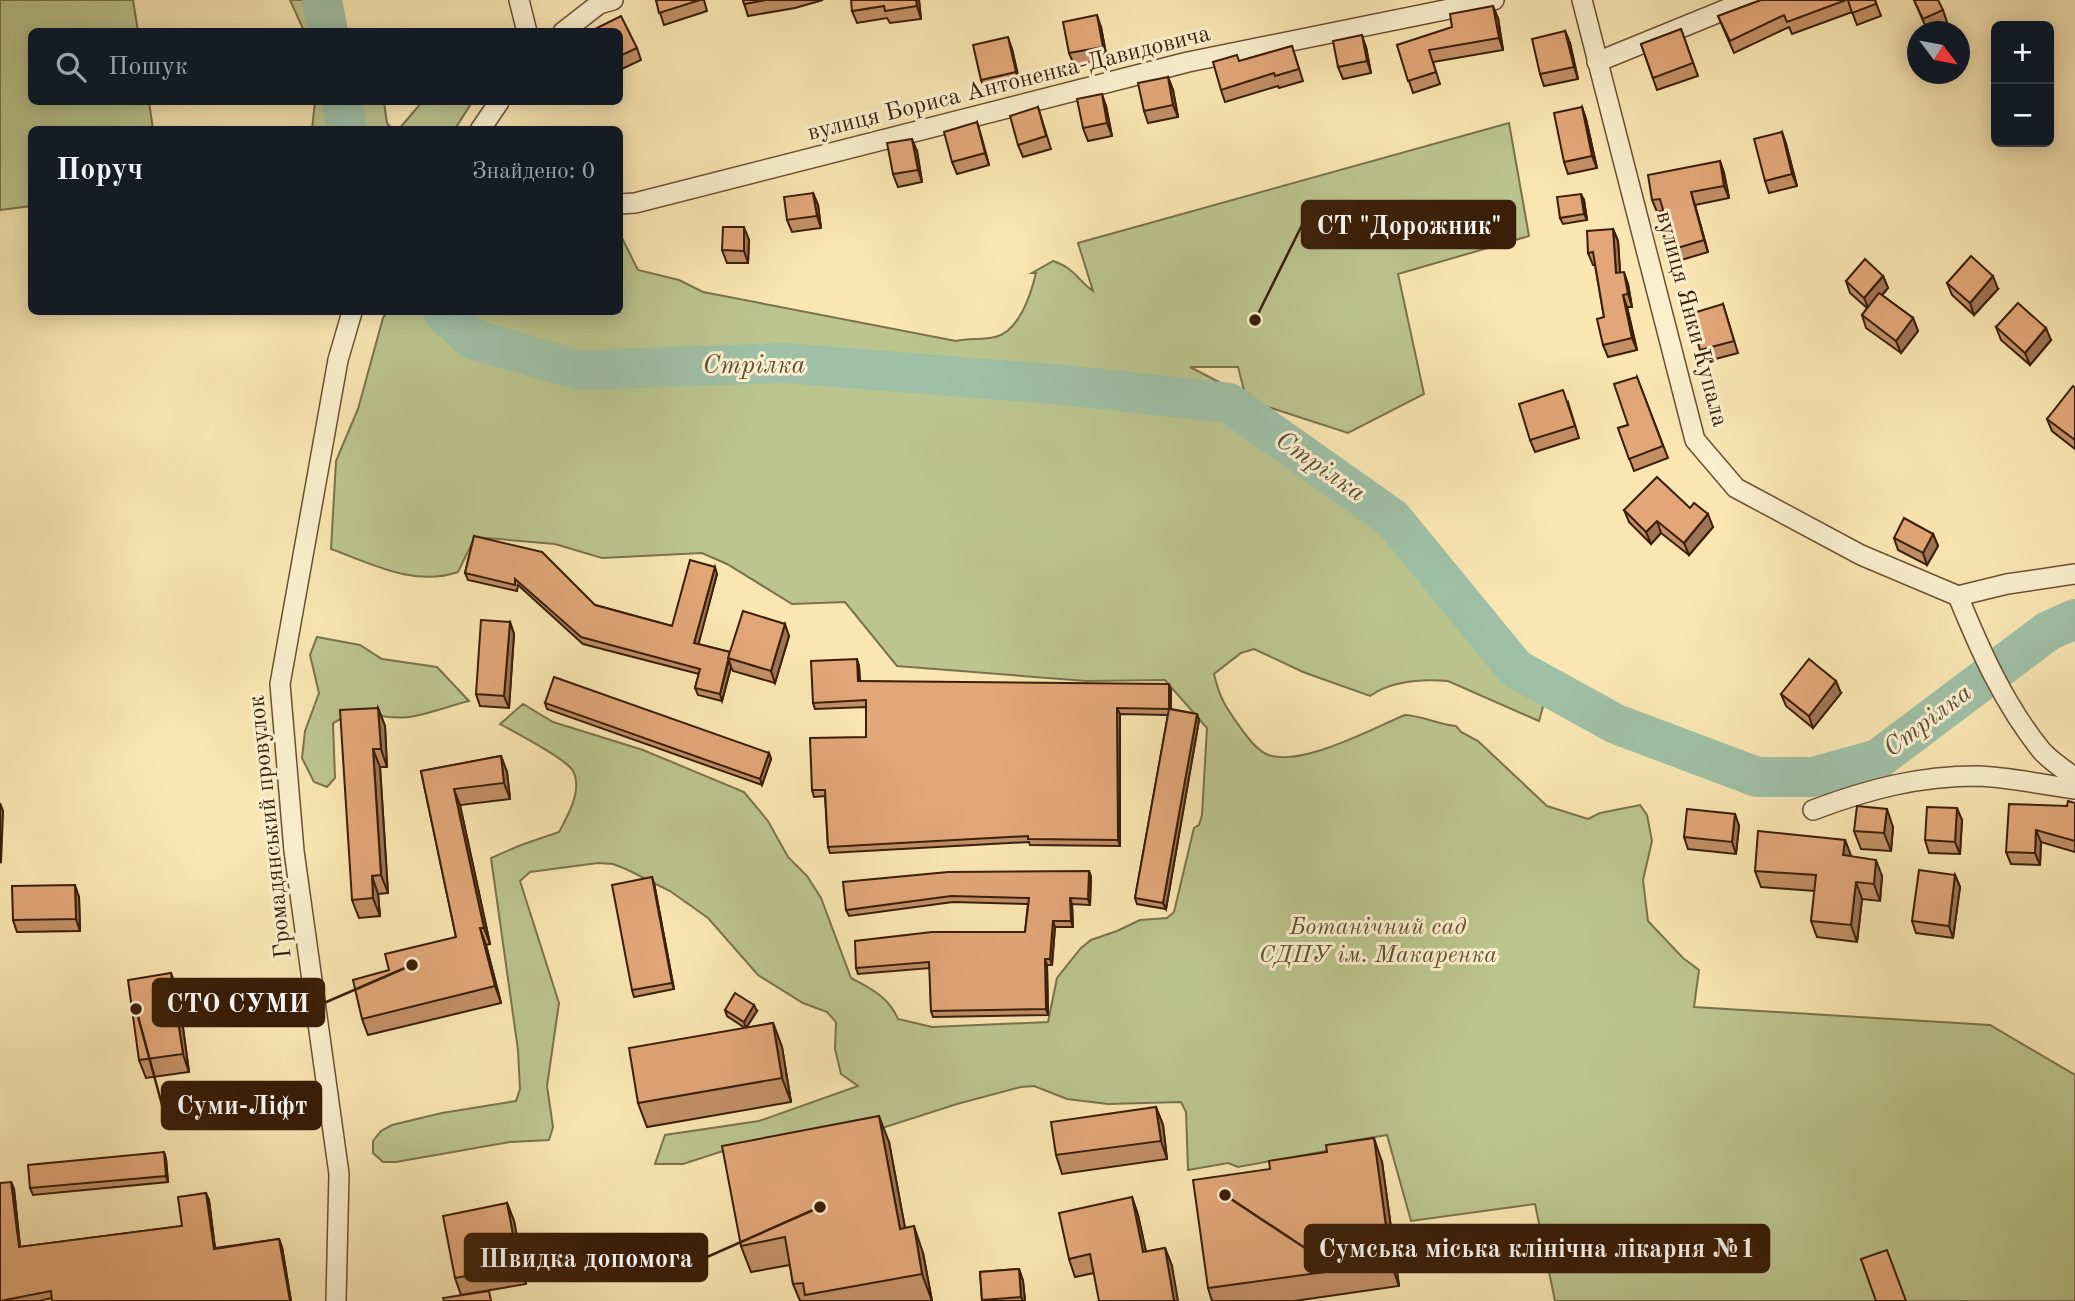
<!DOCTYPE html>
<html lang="uk">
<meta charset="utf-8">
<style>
body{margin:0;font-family:"Old Standard TT",serif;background:#20242c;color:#f1f3f6}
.controls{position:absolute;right:21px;top:21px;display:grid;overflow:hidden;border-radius:10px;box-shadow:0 4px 18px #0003}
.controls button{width:63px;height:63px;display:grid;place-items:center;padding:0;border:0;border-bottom:2px solid #363941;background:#171b24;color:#f1f3f6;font:35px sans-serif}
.compass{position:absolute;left:1907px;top:21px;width:63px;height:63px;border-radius:50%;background:#171b24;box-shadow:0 4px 18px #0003;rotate:122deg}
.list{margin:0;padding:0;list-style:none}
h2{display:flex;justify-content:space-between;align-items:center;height:91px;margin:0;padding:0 28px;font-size:30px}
h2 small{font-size:23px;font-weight:400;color:#9ea1a6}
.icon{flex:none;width:38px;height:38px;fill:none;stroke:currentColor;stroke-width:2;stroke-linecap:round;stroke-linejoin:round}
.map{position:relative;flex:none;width:2075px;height:1301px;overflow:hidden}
.search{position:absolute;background:#171b24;box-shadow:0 4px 18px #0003;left:28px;top:28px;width:595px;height:77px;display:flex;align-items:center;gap:18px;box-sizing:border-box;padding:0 24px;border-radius:10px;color:#9ea1a6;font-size:26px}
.panel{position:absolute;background:#171b24;box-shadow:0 4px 18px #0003;left:28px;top:126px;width:595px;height:189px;border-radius:10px}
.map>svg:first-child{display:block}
.green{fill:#bcc58e;stroke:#7b724b;stroke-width:2;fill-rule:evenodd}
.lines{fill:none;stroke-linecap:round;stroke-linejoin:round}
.river{stroke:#9fc0a6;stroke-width:40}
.street-casing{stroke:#6a5033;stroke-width:22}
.street{stroke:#fbefce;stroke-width:19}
.wall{fill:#c28f67;stroke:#3a1e08;stroke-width:2}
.shaded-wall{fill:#9e7454;stroke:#3a1e08;stroke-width:2}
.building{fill:#e2a678;stroke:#3a1e08;stroke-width:2}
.labels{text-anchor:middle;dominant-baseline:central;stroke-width:6;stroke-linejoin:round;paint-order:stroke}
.street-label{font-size:24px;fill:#3a1e08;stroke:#fbefce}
.park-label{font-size:24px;font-style:italic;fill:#615030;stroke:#fbefce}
.water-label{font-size:26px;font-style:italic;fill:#584f37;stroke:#fbefce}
.leader{fill:none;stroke:#3a1e08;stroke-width:2.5}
.callout-dot{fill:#3a1e08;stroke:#fbefce;stroke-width:2.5}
.callout{fill:#3a1e08;stroke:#3a1e08;stroke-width:2.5}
.callout-label{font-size:26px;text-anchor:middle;font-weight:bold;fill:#fff}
</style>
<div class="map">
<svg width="2075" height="1301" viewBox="0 0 2075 1301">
<rect width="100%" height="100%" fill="#f9e6b3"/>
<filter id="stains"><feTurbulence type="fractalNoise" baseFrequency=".00286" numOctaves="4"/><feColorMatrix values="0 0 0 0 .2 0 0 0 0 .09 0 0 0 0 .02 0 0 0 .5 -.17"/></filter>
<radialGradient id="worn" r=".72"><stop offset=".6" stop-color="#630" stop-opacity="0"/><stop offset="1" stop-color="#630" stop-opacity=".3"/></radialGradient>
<g class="green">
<path d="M0,0H133L138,31L32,32V102H149L153,129L32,130L31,206L0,210Z"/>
<path d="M290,0H333L340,31H304Z"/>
<path d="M315,102H384L387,123L392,129H312Z"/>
<path d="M422,102H472L455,129H399Z"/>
<path d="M1509,123L1529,236L1398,274L1424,394L1348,433L1262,405L1277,415L1352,485L1436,553L1444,563L1463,600L1547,692L1539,721L1448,681C1422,679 1391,681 1370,696L1303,672L1254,649L1241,653L1214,674C1220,699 1225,706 1240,727C1247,737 1255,748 1266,754C1299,769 1373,728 1405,715C1423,716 1437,724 1456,726L1461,732L1478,741L1547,806L1588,819L1600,813L1640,805L1647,815L1652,841L1643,880L1648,921L1683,958L1699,970L1694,1007L1990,1025L2075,1075V1301H1555L1535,1204L1411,1221L1387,1135L1346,1142L1337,1149L1238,1167L1228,1163L1188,1170L1186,1112L1181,1102L1108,1104L1067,1099L1034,1086L1021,1087L957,1104L876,1130L751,1142L683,1164H655L665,1135L759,1121L858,1086L841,1074L835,1049L836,1022L827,1012L803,1003L758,975L708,918L670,891L626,869L613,864L598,863L530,872L520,881L559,1003L547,1086L553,1127L549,1140L510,1142L396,1162H383L373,1153V1141L381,1131L392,1125L442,1113L516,1101L520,1089L518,1050L491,858L521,845L559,832C568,815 583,790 573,771C567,759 514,732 500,724L523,704L553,722L643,750L744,792L768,821L788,857L807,876L821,898L851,978C871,989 888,996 898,1019L932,1027L1048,1022L1057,978L1081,948L1091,940L1117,931L1140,920L1167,918L1174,912L1194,828L1199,825L1202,815L1207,728L1165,680L1086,681L897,666L845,602L792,604L727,564L702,553L602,558L555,544L475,537L458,572C415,587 372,564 331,549L336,461L358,409L383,318L387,312H620V234L638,270L679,280L703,292L956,341C969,338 982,340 995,337C1019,332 1031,294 1036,273H1032L1053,261C1076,269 1076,279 1093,291L1078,243ZM1190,367H1238L1245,394L1244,395Z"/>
<path d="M317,637L360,645L382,659L437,667L469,701C449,706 429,714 409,717C380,721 366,705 333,723L335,778L327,787L314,782L302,758L305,731L319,693L310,655Z"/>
</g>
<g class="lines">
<g class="river">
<path d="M322,0L328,32"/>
<path d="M342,102L347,130"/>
<path d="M443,312L472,339L579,370L784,363L1065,385L1229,403L1392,518L1516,669L1616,724L1757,777H1813L1878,759L2048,631L2075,619"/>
</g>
<defs>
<g id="street">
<path d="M519,0L527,32"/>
<path d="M1582,0L1695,440L1736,488L1861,555L1958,596L2007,584L2075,574"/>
<path d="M563,32L599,4L613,0"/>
<path d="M1597,62L1749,0"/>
<path d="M480,130L499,102"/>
<path d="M620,204L635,203L1188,62L1494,0"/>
<path d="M1958,596C1980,650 2004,704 2041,750C2050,761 2064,769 2075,778"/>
<path d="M1813,810C1869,789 1918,776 1978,776C2010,777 2043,785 2075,789"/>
<path d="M336,1301L339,1174L294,851L280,684L338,360L352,312"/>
</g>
</defs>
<use href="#street" class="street-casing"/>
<use href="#street" class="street"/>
</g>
<g class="wall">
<path d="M656,0H704L707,11L664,25Z"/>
<path d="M743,0H823L795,8L748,16Z"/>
<path d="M919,0L921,19L890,23L887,18L857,23L852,11Z"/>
<path d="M1761,0H1875L1881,16L1857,25L1852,12L1792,34L1789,27L1734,53L1718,16Z"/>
<path d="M1914,0L1943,10L1947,22L1928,32Z"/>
<path d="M1498,18L1503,50L1433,62L1440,84L1413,93L1397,45Z"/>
<path d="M1101,27L1107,59L1074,65L1069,53Z"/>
<path d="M1681,29L1698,76L1657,90L1641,44Z"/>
<path d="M1565,31L1570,43L1578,79L1544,86L1540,74Z"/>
<path d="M620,32L637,48L641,60L620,70Z"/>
<path d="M1292,46L1303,81L1279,88L1278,86L1225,102L1221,90L1240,61Z"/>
<path d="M1366,47L1371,73L1343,79L1338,67Z"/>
<path d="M1012,49L1020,84L986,92L981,80Z"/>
<path d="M1168,77L1173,90L1178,117L1148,123L1144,111Z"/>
<path d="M1106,106L1112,136L1088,141L1083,128Z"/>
<path d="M1038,107L1051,149L1023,157L1018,145Z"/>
<path d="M1582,107L1586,119L1597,168L1568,174L1564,162Z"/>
<path d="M977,122L989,165L957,174L952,162Z"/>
<path d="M1782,132L1786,144L1797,186L1769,193L1765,181Z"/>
<path d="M917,151L922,182L898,187L893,174Z"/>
<path d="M1720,161L1724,173L1729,198L1695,205L1708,252L1678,261L1663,211L1657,212L1652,200Z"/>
<path d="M813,193L818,205L821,228L792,232L787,220Z"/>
<path d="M1584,200L1587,220L1563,224L1560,218Z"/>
<path d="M1613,229L1618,241L1620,273L1628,284L1632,307H1627L1637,350L1608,357L1603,345L1604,317L1595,265H1593L1588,253Z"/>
<path d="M749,240L748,263H727L722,250Z"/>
<path d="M1883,276L1888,288L1882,295L1913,318L1918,331L1901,353L1866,328L1862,315L1867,308L1850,293L1846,281Z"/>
<path d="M1947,283L1998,289L1974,315L1952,295Z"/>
<path d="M1723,304L1738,353L1704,362L1700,350Z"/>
<path d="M1996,327L2051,340L2030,365L2001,340Z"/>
<path d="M1637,377L1668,458L1634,471L1618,428L1628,425Z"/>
<path d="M2075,388V449L2052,431L2047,419Z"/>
<path d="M1568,402L1579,438L1535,452L1530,440Z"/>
<path d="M1690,508L1713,527L1689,555L1661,533L1651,544L1629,522L1624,510Z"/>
<path d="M1933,534L1938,546L1927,565L1898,550L1894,538Z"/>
<path d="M474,536L595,605L672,626L717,574L698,644L730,652L789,636L775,683L733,671L731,667L722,701L698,695L695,688L699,674L583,644L518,585L517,591L468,580L465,573Z"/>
<path d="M510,622L514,634L509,708L480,706L476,694Z"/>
<path d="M859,666L860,681L1171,690V709L1197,714L1199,720L1166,909L1137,904L1135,898L1168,715L1120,714V846L1030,845L1029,842L830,853L828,847L825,796L814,797L812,790L866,737V707L815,709L813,703Z"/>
<path d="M1841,693L1813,728L1786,706L1781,694Z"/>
<path d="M545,703L769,753L771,759L762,785L547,709Z"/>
<path d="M378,708L385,726L387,767H380L388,893L378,894L380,916L359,918L352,900Z"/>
<path d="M501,756L507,772L510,799L460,805L490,944L486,945L501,1003L368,1035L362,1019L389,970L456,937L421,771Z"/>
<path d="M2075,803V852L2041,842L2040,865L2011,864L2006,852L2067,806Z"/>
<path d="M1735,814L1739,826L1736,854L1688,849L1684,837Z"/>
<path d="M1962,820L1960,854L1929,853L1925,840Z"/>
<path d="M1893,827L1891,851L1861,849L1854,831Z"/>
<path d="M1845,840L1851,856L1882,876L1880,901L1862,899L1857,942L1817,937L1811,921L1815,891L1761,887L1755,871Z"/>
<path d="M1089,871L1091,877L1090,905L1072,904L1073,927H1055L1052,965H1047L1048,1015L933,1017L931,1011L930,968L858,974L856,968L1025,932L1028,904L953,902L849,916L846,910Z"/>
<path d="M1955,875L1960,887L1953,938L1916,933L1912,921Z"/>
<path d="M654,883L674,989L634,997L632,990Z"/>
<path d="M79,897L80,931L17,932L13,920Z"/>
<path d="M178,991L189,1072L146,1078L139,1060Z"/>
<path d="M725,1010L757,1011L746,1028L773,1023L782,1047L791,1102L647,1127L638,1103L745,1028L727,1016Z"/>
<path d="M1156,1107L1163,1125L1167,1159L1062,1174L1056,1155Z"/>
<path d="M889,1142L905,1228L923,1253L932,1301H800L793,1284L790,1265L751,1272L741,1246Z"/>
<path d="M164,1152L166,1159L168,1182L33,1195L30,1188Z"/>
<path d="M1382,1162L1399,1286L1294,1301H1212L1208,1288Z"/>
<path d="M11,1182L14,1189L20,1247L182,1226L209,1200L215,1248L279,1239L282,1247L291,1301H52V1298L39,1301H0Z"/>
<path d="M1132,1197L1138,1215L1146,1252L1165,1248L1172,1266L1094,1273L1075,1277L1069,1259Z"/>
<path d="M507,1203L514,1221L526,1284L461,1295L455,1278Z"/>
<path d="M1019,1269L1023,1281L1025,1301H982L980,1272Z"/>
</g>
<g class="shaded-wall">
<path d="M916,0H919L921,19L917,6Z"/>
<path d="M1493,6L1498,18L1503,50L1499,38Z"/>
<path d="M1097,15L1101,27L1107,59L1103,47Z"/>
<path d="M1565,31L1570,43L1578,79L1574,67Z"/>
<path d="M1362,35L1366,47L1371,73L1367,61Z"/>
<path d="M1008,37L1012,49L1020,84L1016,72Z"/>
<path d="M1168,77L1173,90L1178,117L1173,105Z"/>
<path d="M1102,94L1106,106L1112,136L1107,123Z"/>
<path d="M1582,107L1586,119L1597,168L1592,156Z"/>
<path d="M977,122L981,135L989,165L985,153Z"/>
<path d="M1782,132L1786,144L1797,186L1792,174Z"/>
<path d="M912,139L917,151L922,182L918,170Z"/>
<path d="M1720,161L1724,173L1729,198L1724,186Z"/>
<path d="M1691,192L1695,205L1708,252L1704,240Z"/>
<path d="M813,193L818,205L821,228L817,216Z"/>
<path d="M1581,194L1584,200L1587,220L1584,214Z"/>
<path d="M744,227L749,240L748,263L744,251Z"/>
<path d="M1613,229L1618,241L1621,285L1616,273Z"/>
<path d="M1624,272L1628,284L1632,307L1628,294Z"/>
<path d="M1883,276L1888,288L1869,310L1864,298Z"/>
<path d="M1993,276L1998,289L1974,315L1970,303Z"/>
<path d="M1623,295L1627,307L1637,350L1632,338Z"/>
<path d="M1913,318L1918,331L1901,353L1896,341Z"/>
<path d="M2046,328L2051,340L2030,365L2025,353Z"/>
<path d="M1708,514L1713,527L1689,555L1684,543Z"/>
<path d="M1657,521L1661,533L1651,544L1646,532Z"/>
<path d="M1933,534L1938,546L1927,565L1923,553Z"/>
<path d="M715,567L717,574L697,650L694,643Z"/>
<path d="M510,622L514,634L509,708L504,696Z"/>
<path d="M785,624L789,636L775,683L771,671Z"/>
<path d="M857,659L859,666L860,687L858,681Z"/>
<path d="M729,660L731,667L722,701L720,694Z"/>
<path d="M1836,681L1841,693L1813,728L1809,716Z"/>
<path d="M1169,684L1171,690V715L1169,709Z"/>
<path d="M378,708L385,726L387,767L381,749Z"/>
<path d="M1117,708L1120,714V846L1118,840Z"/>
<path d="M1197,714L1199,720L1166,909L1163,903Z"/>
<path d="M373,749L380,767L388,893L381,875Z"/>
<path d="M769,753L771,759L762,785L760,779Z"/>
<path d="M501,756L507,772L510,799L504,783Z"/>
<path d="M454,789L460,805L490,944L484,928Z"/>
<path d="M0,803L3,811L1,863L0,861Z"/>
<path d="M1957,808L1962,820L1960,854L1955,842Z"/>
<path d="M1887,809L1893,827L1891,851L1884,833Z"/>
<path d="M1735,814L1739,826L1736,854L1732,842Z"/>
<path d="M2036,830L2041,842L2040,865L2035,853Z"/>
<path d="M1845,840L1851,856L1843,855Z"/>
<path d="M1876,860L1882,876L1880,901L1874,884Z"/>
<path d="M1089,871L1091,877L1090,905L1088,899Z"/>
<path d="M1955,875L1960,887L1953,938L1949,926Z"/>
<path d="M372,876L378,894L380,916L373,898Z"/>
<path d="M652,877L654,883L674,989L672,983Z"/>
<path d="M1856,882L1862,899L1857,942L1851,925Z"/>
<path d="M75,885L79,897L80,931L76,919Z"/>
<path d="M1070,898L1072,904L1073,927L1071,921Z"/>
<path d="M1053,921L1055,927L1052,965L1050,959Z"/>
<path d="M480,928L486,945L501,1003L495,986Z"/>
<path d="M1045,959L1047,965L1048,1015L1046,1009Z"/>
<path d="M171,973L178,991L189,1072L183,1054Z"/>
<path d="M754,1005L757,1011L746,1028L744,1022Z"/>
<path d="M773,1023L782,1047L791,1102L782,1078Z"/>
<path d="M1156,1107L1163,1125L1167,1159L1161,1141Z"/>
<path d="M879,1116L889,1142L910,1255L900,1229Z"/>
<path d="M1374,1138L1382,1162L1399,1286L1391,1263Z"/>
<path d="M164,1152L166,1159L168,1182L166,1176Z"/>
<path d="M11,1182L14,1189L21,1255L19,1247Z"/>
<path d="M206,1193L209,1200L216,1256L214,1249Z"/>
<path d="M1132,1197L1138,1215L1150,1270L1143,1252Z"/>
<path d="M507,1203L514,1221L526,1284L519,1266Z"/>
<path d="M914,1226L923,1253L932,1301L922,1274Z"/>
<path d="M279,1239L282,1247L291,1301H290Z"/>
<path d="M1165,1248L1172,1266L1178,1301H1174Z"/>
<path d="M1019,1269L1023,1281L1025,1301H1023L1021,1297Z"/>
</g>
<g class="building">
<path d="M656,0H700L659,13Z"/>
<path d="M743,0H766L744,4Z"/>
<path d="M851,0H916L917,6L885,11L884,6L852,11Z"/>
<path d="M1761,0H1846L1787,22L1784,15L1730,41L1718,16Z"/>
<path d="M1848,0H1875L1876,4L1852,13Z"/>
<path d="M1914,0H1938L1943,10L1923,19Z"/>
<path d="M1493,6L1499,38L1429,50L1436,72L1408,81L1397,45L1452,27L1450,14Z"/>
<path d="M1097,15L1103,47L1069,53L1063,22Z"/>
<path d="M621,16L637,48L620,56V32H589Z"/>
<path d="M1681,29L1693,63L1653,78L1641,44Z"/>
<path d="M1565,31L1574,67L1540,74L1532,39Z"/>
<path d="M1362,35L1367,61L1338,67L1333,41Z"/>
<path d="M1008,37L1016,72L981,80L973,45Z"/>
<path d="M1292,46L1299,69L1275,76L1274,73L1221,90L1213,62L1237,55L1239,61Z"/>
<path d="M1168,77L1173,105L1144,111L1138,83Z"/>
<path d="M1102,94L1107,123L1083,128L1077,99Z"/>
<path d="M1038,107L1046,136L1018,145L1010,116Z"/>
<path d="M1582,107L1592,156L1564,162L1554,113Z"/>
<path d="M977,122L985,153L952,162L944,132Z"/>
<path d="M1782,132L1792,174L1765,181L1754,139Z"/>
<path d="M912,139L918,170L893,174L887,143Z"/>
<path d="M1720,161L1724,186L1691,192L1704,240L1674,249L1660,199L1652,200L1648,175Z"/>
<path d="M813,193L817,216L787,220L784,197Z"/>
<path d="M1581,194L1584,214L1560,218L1557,197Z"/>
<path d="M723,227H744V251L722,250Z"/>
<path d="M1613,229L1616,273L1624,272L1628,294L1623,295L1632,338L1603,345L1597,319L1604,317L1593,252L1588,253L1587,231Z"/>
<path d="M1971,256L1993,276L1970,303L1947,283Z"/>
<path d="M1865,259L1883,276L1864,298L1846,281Z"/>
<path d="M1879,293L1913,318L1896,341L1862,315Z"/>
<path d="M2018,303L2046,328L2025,353L1996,327Z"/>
<path d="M1723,304L1734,341L1700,350L1690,314Z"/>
<path d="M1637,377L1663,446L1629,459L1618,428L1628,425L1614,384Z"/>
<path d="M2073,386L2075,388V440L2047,419Z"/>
<path d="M1563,390L1575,426L1530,440L1519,404Z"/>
<path d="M1657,477L1690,508L1694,503L1708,514L1684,543L1657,521L1646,532L1624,510Z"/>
<path d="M1904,518L1933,534L1923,553L1894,538Z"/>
<path d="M474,536L542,552L595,605L672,626L690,560L715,567L694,643L730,652L720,694L695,688L700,669L581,637L515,579V585L465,573Z"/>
<path d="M743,611L785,624L771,671L728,658Z"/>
<path d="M481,620L510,622L504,696L476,694Z"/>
<path d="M857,659L858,681L1169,684V709L1117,708L1118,840L1028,839V836L828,847L825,790H812L810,738L866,737V700L813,703L811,661Z"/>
<path d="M1809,659L1836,681L1809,716L1781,694Z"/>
<path d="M554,677L769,753L760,779L545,703Z"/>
<path d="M378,708L381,749H373L381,875L372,876L373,898L352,900L340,710Z"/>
<path d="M1169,709L1197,714L1163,903L1135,898Z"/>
<path d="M501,756L504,783L454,789L484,928H480L495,986L362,1019L353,980L389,970L385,954L456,937L421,771Z"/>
<path d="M2068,801L2075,803V841L2036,830L2035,853L2006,852L2009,804L2067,806Z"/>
<path d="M1857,806L1887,809L1884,833L1854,831Z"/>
<path d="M1927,807L1957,808L1955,842L1925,840Z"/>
<path d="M1687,809L1735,814L1732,842L1684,837Z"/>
<path d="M1758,831L1845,840L1843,855L1876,860L1874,884L1856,882L1851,925L1811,921L1816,875L1755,871Z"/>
<path d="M1919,870L1955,875L1949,926L1912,921Z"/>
<path d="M1089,871L1088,899L1070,898L1071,921H1053L1050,959H1045L1046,1009L931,1011L929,962L856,968L855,941L932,932H1025L1029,898L951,896L846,910L843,882L948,872Z"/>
<path d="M652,877L672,983L632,990L612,885Z"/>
<path d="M75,885L76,919L13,920L12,886Z"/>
<path d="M171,973L183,1054L139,1060L128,980Z"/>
<path d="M735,993L754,1005L744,1022L725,1010Z"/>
<path d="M773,1023L782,1078L638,1103L629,1048Z"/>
<path d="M1156,1107L1161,1141L1056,1155L1051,1122Z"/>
<path d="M879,1116L900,1229L914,1226L922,1274L805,1295L803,1283L793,1284L785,1237L741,1246L722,1146Z"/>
<path d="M1374,1138L1391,1263L1208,1288L1193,1180L1270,1169L1269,1161L1327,1152L1326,1145Z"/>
<path d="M164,1152L166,1176L30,1188L28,1165Z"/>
<path d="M11,1182L19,1247L182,1226L178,1197L206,1193L214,1249L279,1239L290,1301H52L51,1291L0,1301V1183Z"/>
<path d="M1132,1197L1143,1252L1165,1248L1174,1301H1099L1090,1254L1069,1259L1059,1213Z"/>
<path d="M507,1203L519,1266L455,1278L443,1216Z"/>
<path d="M1887,1250L1906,1301H1876L1861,1259Z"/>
<path d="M1019,1269L1021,1297L982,1300L980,1272Z"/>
<path d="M489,1291L491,1301H444L443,1298Z"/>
</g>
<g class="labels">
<g class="street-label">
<text transform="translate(1009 84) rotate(-14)">вулиця Бориса Антоненка-Давидовича</text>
<text transform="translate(1691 319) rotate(75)">вулиця Янки Купала</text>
<text transform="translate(271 827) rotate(-96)">Громадянський провулок</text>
</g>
<g class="park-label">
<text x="1378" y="928">Ботанічний сад<tspan x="1378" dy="28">СДПУ ім. Макаренка</tspan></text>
</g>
<g class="water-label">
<text x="754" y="366">Стрілка</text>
<text transform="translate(1320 467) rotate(35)">Стрілка</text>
<text transform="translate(1928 721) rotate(-37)">Стрілка</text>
</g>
</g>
<path class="leader" d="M1255 320L1302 225M412 965L324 1003M136 1009L162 1105M1225 1195L1305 1248M820 1207L707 1257"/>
<g class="callout-dot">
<circle cx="1255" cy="320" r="7"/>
<circle cx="412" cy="965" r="7"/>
<circle cx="136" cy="1009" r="7"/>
<circle cx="1225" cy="1195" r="7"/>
<circle cx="820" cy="1207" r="7"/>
</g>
<g class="callout">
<rect x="1302" y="201" width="213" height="47" rx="7"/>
<rect x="153" y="979" width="171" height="47" rx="7"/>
<rect x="162" y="1082" width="159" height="47" rx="7"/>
<rect x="1305" y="1225" width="464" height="47" rx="7"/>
<rect x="465" y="1234" width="242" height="47" rx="7"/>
</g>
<g class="callout-label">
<text x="1409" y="234">СТ "Дорожник"</text>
<text x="238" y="1012">СТО СУМИ</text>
<text x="242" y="1114">Суми-Ліфт</text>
<text x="1537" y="1257">Сумська міська клінічна лікарня №1</text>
<text x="586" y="1267">Швидка допомога</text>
</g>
<rect width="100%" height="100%" filter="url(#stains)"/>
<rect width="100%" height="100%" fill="url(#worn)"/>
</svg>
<div class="controls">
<button>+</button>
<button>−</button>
</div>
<svg class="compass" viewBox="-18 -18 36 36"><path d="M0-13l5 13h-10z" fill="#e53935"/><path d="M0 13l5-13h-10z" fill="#9ea1a6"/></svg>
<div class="search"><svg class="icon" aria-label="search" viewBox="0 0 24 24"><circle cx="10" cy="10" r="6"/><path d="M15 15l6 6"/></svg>Пошук</div>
<section class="panel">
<h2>Поруч<small>Знайдено: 0</small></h2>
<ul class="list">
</ul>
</section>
</div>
